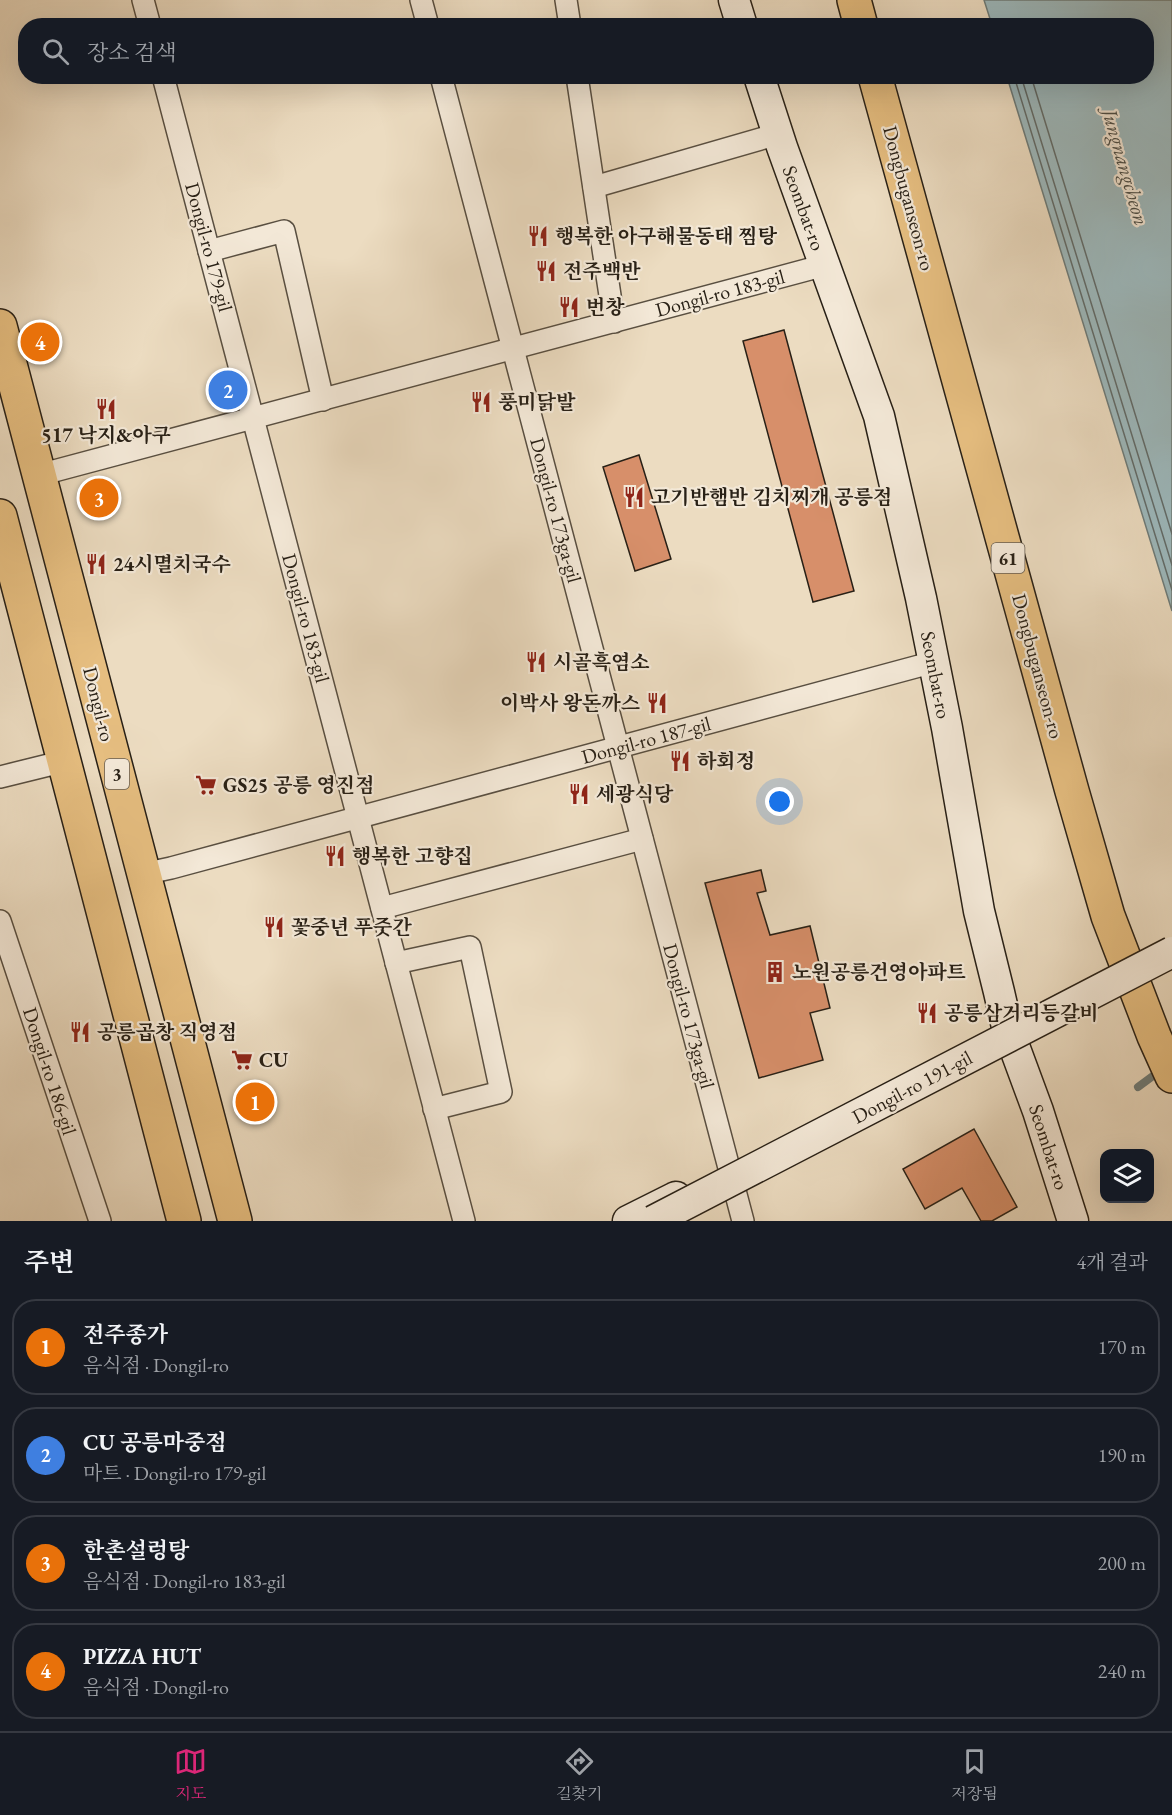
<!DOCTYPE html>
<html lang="ko">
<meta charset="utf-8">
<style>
body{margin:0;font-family:"EB Garamond","Noto Serif KR",serif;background:#242831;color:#f1f3f6}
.controls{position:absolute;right:18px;bottom:18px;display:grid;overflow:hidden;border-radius:12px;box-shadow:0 6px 24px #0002}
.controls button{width:54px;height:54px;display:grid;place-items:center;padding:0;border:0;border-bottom:2px solid #363941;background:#171b24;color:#f1f3f6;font:30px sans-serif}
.you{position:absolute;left:780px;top:802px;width:21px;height:21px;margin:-15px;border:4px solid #fff;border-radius:50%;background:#1a73e8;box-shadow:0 0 0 9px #1a73e833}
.badge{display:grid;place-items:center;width:39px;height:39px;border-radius:50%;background:#db2777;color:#fff;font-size:20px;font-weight:700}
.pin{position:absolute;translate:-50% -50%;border:3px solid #fff;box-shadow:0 2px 6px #0006}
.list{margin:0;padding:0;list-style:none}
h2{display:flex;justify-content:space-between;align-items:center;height:78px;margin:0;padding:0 24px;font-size:26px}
h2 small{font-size:20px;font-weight:400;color:#9ea1a6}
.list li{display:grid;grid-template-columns:39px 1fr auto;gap:18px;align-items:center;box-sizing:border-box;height:96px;margin:0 12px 12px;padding:0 12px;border:2px solid #363941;border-radius:24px}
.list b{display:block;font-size:22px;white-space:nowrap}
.list p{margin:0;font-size:20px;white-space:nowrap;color:#9ea1a6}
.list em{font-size:20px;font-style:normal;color:#9ea1a6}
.icon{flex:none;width:33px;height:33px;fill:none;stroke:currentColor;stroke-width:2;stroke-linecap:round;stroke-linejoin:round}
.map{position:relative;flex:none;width:1172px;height:1221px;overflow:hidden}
.search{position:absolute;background:#171b24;box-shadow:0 6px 24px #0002;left:18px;right:18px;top:18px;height:66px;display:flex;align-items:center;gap:15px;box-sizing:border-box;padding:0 21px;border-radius:24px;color:#9ea1a6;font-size:22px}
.sheet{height:510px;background:#171b24}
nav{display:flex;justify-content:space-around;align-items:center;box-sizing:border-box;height:84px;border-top:2px solid #363941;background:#171b24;font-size:16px;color:#9ea1a6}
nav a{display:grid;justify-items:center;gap:3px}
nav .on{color:#db2777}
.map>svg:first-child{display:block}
.water{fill:#9db9bd;stroke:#6e7c7a;stroke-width:1.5}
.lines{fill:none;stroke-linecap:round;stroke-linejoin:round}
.shore{stroke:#626c6a;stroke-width:1.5}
.stream{stroke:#6e7c7a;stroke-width:8}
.building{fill:#d78f6a;stroke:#282016;stroke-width:1.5}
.minor-casing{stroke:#594f41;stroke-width:24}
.secondary-casing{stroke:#282016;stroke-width:33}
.primary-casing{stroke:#282016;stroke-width:36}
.trunk-casing{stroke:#282016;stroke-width:36}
.minor{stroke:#f3e8d7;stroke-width:21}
.secondary{stroke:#f3e8d7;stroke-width:30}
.primary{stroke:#e6be80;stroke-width:33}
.trunk{stroke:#e6be80;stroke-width:33}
.secondary-bridge-casing{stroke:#282016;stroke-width:33;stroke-linecap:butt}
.secondary-bridge{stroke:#f3e8d7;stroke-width:30}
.labels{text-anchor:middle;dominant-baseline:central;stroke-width:4.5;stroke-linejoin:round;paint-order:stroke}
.shield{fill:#f3e8d7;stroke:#655c50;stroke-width:1.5}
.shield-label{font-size:18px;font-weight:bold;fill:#282016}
.street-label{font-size:20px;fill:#282016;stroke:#f3e8d7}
.poi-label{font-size:20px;font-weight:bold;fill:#282016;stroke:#f3e8d7;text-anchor:start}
.water-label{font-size:21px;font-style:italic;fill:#4b4e48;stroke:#f3e8d7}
</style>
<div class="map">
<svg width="1172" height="1221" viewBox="0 0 1172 1221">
<rect width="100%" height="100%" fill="#ecdcc1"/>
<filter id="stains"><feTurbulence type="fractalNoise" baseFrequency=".00333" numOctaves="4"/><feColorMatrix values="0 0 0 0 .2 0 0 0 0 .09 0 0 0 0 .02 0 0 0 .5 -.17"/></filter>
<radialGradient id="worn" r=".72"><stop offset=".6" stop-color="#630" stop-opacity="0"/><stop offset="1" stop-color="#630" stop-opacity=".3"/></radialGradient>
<path class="water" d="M984,0H1172V611L1007,77L1146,76V26L992,25Z"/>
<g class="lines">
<g class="shore">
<path d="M1014,76L1172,590"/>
<path d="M1021,76L1172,565"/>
<path d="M1031,76L1172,534"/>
</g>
<path class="stream" d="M1138,1087L1161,1070"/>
</g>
<g class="building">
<path d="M784,330L854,591L813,602L743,341Z"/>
<path d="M639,455L671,559L635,571L603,467Z"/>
<path d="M761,870L766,891L757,893L770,935L810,926L830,1008L810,1013L823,1060L759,1078L705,883Z"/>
<path d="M974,1129L1017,1207L992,1221H981L962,1188L925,1209L903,1169Z"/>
</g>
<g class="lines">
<defs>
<g id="minor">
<path d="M143,0L150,26"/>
<path d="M421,0L428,26"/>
<path d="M566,0L570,26"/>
<path d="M163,76L464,1221"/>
<path d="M441,76L743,1221"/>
<path d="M577,76L614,322"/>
<path d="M594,187L778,134"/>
<path d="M209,251L284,231L323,400"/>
<path d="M39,475L825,265"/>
<path d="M0,777L65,761"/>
<path d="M143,874L171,868L934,662"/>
<path d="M382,908L642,839"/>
<path d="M0,921L100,1221"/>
<path d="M396,963L470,947L501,1092L434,1109"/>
</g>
<g id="secondary">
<path d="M734,0L742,26"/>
<path d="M759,76L782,147L879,416L921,598L947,728L979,911L999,992L1007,1027L1038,1111L1073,1221"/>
<path d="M628,1221L676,1197"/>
</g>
<g id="primary">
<path d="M0,326L235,1221"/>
<path d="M0,516L184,1221"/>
</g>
<g id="trunk">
<path d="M854,0L861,26"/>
<path d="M875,76L1072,791L1108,916L1154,1036L1172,1076"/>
</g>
</defs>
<use href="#minor" class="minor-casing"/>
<use href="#secondary" class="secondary-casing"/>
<use href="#primary" class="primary-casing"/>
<use href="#trunk" class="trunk-casing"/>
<use href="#minor" class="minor"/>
<use href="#secondary" class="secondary"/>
<use href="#primary" class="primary"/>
<use href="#trunk" class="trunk"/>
<defs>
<path id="secondary-bridge" d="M653,1221L1172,952"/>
</defs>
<use href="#secondary-bridge" class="secondary-bridge-casing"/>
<use href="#secondary-bridge" class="secondary-bridge"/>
</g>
<defs>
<symbol id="restaurant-bare" viewBox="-9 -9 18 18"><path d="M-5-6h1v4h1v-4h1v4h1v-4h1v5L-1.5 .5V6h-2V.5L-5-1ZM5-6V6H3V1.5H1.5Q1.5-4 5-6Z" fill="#8f2418" stroke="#f3e8d7" stroke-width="2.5" paint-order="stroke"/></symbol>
<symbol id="supermarket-bare" viewBox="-9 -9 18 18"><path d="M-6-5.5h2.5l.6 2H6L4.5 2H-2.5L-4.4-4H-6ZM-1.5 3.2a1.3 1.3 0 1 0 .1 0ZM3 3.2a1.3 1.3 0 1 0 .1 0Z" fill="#8f2418" stroke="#f3e8d7" stroke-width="2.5" paint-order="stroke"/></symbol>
<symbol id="building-bare" viewBox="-9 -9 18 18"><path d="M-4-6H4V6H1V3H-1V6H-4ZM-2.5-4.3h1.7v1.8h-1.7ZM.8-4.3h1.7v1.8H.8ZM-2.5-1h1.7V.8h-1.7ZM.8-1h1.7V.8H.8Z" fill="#8f2418" stroke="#f3e8d7" stroke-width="2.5" paint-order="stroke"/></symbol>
</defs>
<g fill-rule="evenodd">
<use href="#restaurant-bare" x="523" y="221" width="30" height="30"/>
<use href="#restaurant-bare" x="531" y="256" width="30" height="30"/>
<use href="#restaurant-bare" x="554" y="292" width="30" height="30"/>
<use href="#restaurant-bare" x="466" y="387" width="30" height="30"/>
<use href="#restaurant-bare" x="91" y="394" width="30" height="30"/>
<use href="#restaurant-bare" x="619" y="482" width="30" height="30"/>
<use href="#restaurant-bare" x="81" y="549" width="30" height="30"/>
<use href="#restaurant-bare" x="521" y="647" width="30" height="30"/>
<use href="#restaurant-bare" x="642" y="688" width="30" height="30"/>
<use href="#restaurant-bare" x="665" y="746" width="30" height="30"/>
<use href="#supermarket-bare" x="191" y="770" width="30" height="30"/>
<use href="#restaurant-bare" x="564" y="779" width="30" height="30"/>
<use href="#restaurant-bare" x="320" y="841" width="30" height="30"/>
<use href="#restaurant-bare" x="259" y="912" width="30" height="30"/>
<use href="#building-bare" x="760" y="957" width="30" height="30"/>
<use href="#restaurant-bare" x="912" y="998" width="30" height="30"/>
<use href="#restaurant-bare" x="65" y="1017" width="30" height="30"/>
<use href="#supermarket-bare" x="227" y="1045" width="30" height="30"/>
</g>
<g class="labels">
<g class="shield">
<rect x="991.5" y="543" width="33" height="30" rx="4.5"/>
<rect x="105" y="759" width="24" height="30" rx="4.5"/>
</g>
<g class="shield-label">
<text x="1008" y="558">61</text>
<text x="117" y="774">3</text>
</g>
<g class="street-label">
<text transform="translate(909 198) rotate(75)">Dongbuganseon-ro</text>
<text transform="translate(804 208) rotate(70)">Seombat-ro</text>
<text transform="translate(209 247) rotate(75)">Dongil-ro 179-gil</text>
<text transform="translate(720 293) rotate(-15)">Dongil-ro 183-gil</text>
<text transform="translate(556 510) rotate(75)">Dongil-ro 173ga-gil</text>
<text transform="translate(306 618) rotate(75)">Dongil-ro 183-gil</text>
<text transform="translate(1038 666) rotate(75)">Dongbuganseon-ro</text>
<text transform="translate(936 675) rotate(79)">Seombat-ro</text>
<text transform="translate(99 704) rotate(76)">Dongil-ro</text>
<text transform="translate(646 740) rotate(-15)">Dongil-ro 187-gil</text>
<text transform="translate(689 1016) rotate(75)">Dongil-ro 173ga-gil</text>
<text transform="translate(50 1071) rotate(72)">Dongil-ro 186-gil</text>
<text transform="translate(912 1087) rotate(-28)">Dongil-ro 191-gil</text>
<text transform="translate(1049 1147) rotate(72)">Seombat-ro</text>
</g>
<g class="poi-label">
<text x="555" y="236">행복한 아구해물동태 찜탕</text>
<text x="563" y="271">전주백반</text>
<text x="586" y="307">번창</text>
<text x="498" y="402">풍미닭발</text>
<text x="106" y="435" text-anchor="middle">517 낙지&amp;아구</text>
<text x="651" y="497">고기반햄반 김치찌개 공릉점</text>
<text x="113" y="564">24시멸치국수</text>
<text x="553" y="662">시골흑염소</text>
<text x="640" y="703" text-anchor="end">이박사 왕돈까스</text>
<text x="697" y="761">하회정</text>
<text x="223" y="785">GS25 공릉 영진점</text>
<text x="596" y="794">세광식당</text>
<text x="352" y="856">행복한 고향집</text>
<text x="291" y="927">꽃중년 푸줏간</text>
<text x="792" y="972">노원공릉건영아파트</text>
<text x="944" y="1013">공릉삼거리등갈비</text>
<text x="97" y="1032">공릉곱창 직영점</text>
<text x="259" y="1060">CU</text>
</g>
<g class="water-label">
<text transform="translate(1126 167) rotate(74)">Jungnangcheon</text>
</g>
</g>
<rect width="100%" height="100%" filter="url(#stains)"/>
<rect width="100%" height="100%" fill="url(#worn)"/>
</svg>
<div class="controls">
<button><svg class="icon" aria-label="layers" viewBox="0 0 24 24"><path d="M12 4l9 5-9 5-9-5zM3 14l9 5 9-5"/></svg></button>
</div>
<div class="you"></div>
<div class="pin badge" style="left:255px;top:1102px;background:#e8710a">1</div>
<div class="pin badge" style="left:228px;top:390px;background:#3f7fe0">2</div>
<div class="pin badge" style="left:99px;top:498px;background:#e8710a">3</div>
<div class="pin badge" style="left:40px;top:342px;background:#e8710a">4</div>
<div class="search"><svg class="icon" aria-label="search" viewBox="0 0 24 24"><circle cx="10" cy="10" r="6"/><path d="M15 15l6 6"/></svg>장소 검색</div>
</div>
<section class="sheet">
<h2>주변<small>4개 결과</small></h2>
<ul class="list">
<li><span class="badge" style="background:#e8710a">1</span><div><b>전주종가</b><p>음식점 · Dongil-ro</p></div><em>170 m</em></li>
<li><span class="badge" style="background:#3f7fe0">2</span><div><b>CU 공릉마중점</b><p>마트 · Dongil-ro 179-gil</p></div><em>190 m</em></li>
<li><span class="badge" style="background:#e8710a">3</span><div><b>한촌설렁탕</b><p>음식점 · Dongil-ro 183-gil</p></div><em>200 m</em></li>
<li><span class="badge" style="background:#e8710a">4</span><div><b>PIZZA HUT</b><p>음식점 · Dongil-ro</p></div><em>240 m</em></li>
</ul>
</section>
<nav>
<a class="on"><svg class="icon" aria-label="map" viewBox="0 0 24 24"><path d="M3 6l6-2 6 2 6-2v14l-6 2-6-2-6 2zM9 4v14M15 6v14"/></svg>지도</a>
<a><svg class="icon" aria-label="directions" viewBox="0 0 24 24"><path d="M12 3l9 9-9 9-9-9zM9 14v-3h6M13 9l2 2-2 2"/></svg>길찾기</a>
<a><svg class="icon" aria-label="saved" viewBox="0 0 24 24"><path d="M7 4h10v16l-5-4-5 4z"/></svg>저장됨</a>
</nav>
